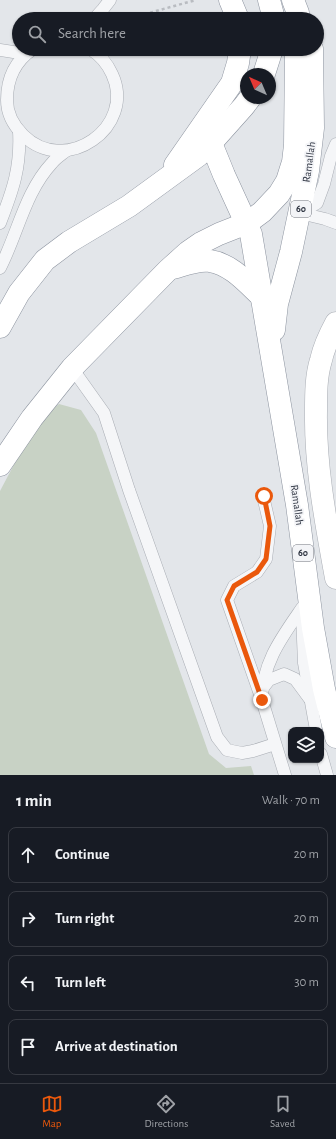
<!DOCTYPE html>
<meta charset="utf-8">
<style>
body{margin:0;font-family:"Alegreya Sans",sans-serif;background:#20242c;color:#f1f3f6}
.controls{position:absolute;right:12px;bottom:12px;display:grid;overflow:hidden;border-radius:8px;box-shadow:0 1px 3px #0004}
.controls button{width:36px;height:36px;display:grid;place-items:center;padding:0;border:0;border-bottom:1px solid #363941;background:#171b24;color:#f1f3f6;font:20px sans-serif}
.compass{position:absolute;left:240px;top:68px;width:36px;height:36px;border-radius:50%;background:#171b24;box-shadow:0 1px 3px #0004;rotate:316deg}
.stop{position:absolute;width:12px;height:12px;margin:-9px;border:3px solid #ea580c;border-radius:50%;background:#fff}
.stop.end{background:#ea580c;border-color:#fff;box-shadow:0 1px 4px #0008}
.list{margin:0;padding:0;list-style:none}
h2{display:flex;justify-content:space-between;align-items:center;height:52px;margin:0;padding:0 16px;font-size:17px}
h2 small{font-size:13px;font-weight:400;color:#9ea1a6}
.list li{display:grid;grid-template-columns:26px 1fr auto;gap:12px;align-items:center;box-sizing:border-box;height:56px;margin:0 8px 8px;padding:0 8px;border:1px solid #363941;border-radius:8px}
.list b{display:block;font-size:15px;white-space:nowrap}
.list em{font-size:13px;font-style:normal;color:#9ea1a6}
.icon{flex:none;width:22px;height:22px;fill:none;stroke:currentColor;stroke-width:2;stroke-linecap:round;stroke-linejoin:round}
.map{position:relative;flex:none;width:336px;height:775px;overflow:hidden}
.search{position:absolute;background:#171b24;box-shadow:0 1px 3px #0004;left:12px;right:12px;top:12px;height:44px;display:flex;align-items:center;gap:10px;box-sizing:border-box;padding:0 14px;border-radius:22px;color:#9ea1a6;font-size:15px}
.sheet{height:308px;background:#171b24}
nav{display:flex;justify-content:space-around;align-items:center;box-sizing:border-box;height:56px;border-top:1px solid #363941;background:#171b24;font-size:11px;color:#9ea1a6}
nav a{display:grid;justify-items:center;gap:2px}
nav .on{color:#ea580c}
.map>svg:first-child{display:block}
.green{fill:#c8d2c5}
.lines{fill:none;stroke-linecap:round;stroke-linejoin:round}
.lane-casing{stroke:#a9adb4;stroke-width:13}
.secondary-casing{stroke:#a9adb4;stroke-width:23}
.highway-casing{stroke:#8c939f;stroke-width:23}
.path{stroke:#b9bcc1;stroke-width:2.5;stroke-dasharray:3 3;stroke-linecap:butt}
.lane{stroke:#f5f6f8;stroke-width:12}
.secondary{stroke:#fff;stroke-width:22}
.highway{stroke:#fff;stroke-width:22}
.route{stroke:#ea580c;stroke-width:5}
.labels{text-anchor:middle;dominant-baseline:central;stroke-width:3.5;stroke-linejoin:round;paint-order:stroke}
.shield{fill:#f3f4f7;stroke:#686d77;stroke-width:1}
.shield-label{font-size:10px;font-weight:bold;fill:#2d3340}
.street-label{font-size:11px;fill:#2d3340;stroke:#f3f4f7}
</style>
<div class="map">
<svg width="336" height="775" viewBox="0 0 336 775">
<rect width="100%" height="100%" fill="#e3e6ea"/>
<path class="green" d="M59,404L81,410L96,433L209,754L226,768L251,766L254,775H0V491L26,442L41,418Z"/>
<g class="lines">
<defs>
<g id="lane">
<path d="M94,19L103,9L110,0"/>
<path d="M33,49C15,61 7,78 7,100C7,114 14,126 23,135C65,177 137,127 112,74C107,63 100,55 90,49"/>
<path d="M0,50L26,54"/>
<path d="M300,213L317,203L324,184L331,156L336,144"/>
<path d="M300,213L325,219L336,223"/>
<path d="M0,223C13,190 21,167 19,131"/>
<path d="M0,268C18,233 25,192 52,163C56,158 61,155 66,151"/>
<path d="M72,368L104,413L129,490L217,737L227,750L242,753L253,751L275,744"/>
<path d="M302,615L304,663L316,730"/>
<path d="M262,689L269,680L284,674L295,679L309,698"/>
<path d="M262,700L227,600L234,586L257,572L266,559L270,526L263,496"/>
<path d="M321,754L327,775"/>
<path d="M285,775L262,700C262,663 282,637 302,608"/>
</g>
<path id="secondary" d="M336,323C330,334 324,347 321,360C316,376 316,394 316,411C315,467 326,523 336,578"/>
<g id="highway">
<path d="M230,0L238,19"/>
<path d="M269,0L274,19"/>
<path d="M293,0L298,13V19"/>
<path d="M264,74L272,49"/>
<path d="M211,143L224,175L251,234L297,505L313,628L324,689L336,737"/>
<path d="M175,165L232,83L238,63L240,49"/>
<path d="M173,268C184,265 198,259 210,261C231,264 247,283 262,297"/>
<path d="M0,327L19,293L45,260L69,242L129,206L199,155L211,143L244,106L250,98"/>
<path d="M274,330L277,304L291,252L308,171L313,128L312,49"/>
<path d="M0,465L32,418L72,368L168,270L188,252L201,243L219,234L247,223L262,212L279,194L287,181L293,162L295,145L296,49"/>
</g>
</defs>
<use href="#lane" class="lane-casing"/>
<use href="#secondary" class="secondary-casing"/>
<use href="#highway" class="highway-casing"/>
<path class="path" d="M127,19L196,0"/>
<use href="#lane" class="lane"/>
<use href="#secondary" class="secondary"/>
<use href="#highway" class="highway"/>
</g>
<g class="lines">
<path class="route" d="M262,700L227,600L234,586L257,572L266,559L270,526L264,496"/>
</g>
<g class="labels">
<g class="shield">
<rect x="291" y="201" width="20" height="16" rx="3"/>
<rect x="293" y="545" width="20" height="16" rx="3"/>
</g>
<g class="shield-label">
<text x="301" y="209">60</text>
<text x="303" y="553">60</text>
</g>
<g class="street-label">
<text transform="translate(309 162) rotate(-82)">Ramallah</text>
<text transform="translate(297 505) rotate(82)">Ramallah</text>
</g>
</g>
</svg>
<div class="controls">
<button><svg class="icon" aria-label="layers" viewBox="0 0 24 24"><path d="M12 4l9 5-9 5-9-5zM3 14l9 5 9-5"/></svg></button>
</div>
<svg class="compass" viewBox="-18 -18 36 36"><path d="M0-13l5 13h-10z" fill="#e53935"/><path d="M0 13l5-13h-10z" fill="#9ea1a6"/></svg>
<div class="stop" style="left:264px;top:496px"></div>
<div class="stop end" style="left:262px;top:700px"></div>
<div class="search"><svg class="icon" aria-label="search" viewBox="0 0 24 24"><circle cx="10" cy="10" r="6"/><path d="M15 15l6 6"/></svg>Search here</div>
</div>
<section class="sheet">
<h2>1 min<small>Walk · 70 m</small></h2>
<ul class="list">
<li><svg class="icon" aria-label="ahead" viewBox="0 0 24 24"><path d="M12 20V5M6 11l6-6 6 6"/></svg><div><b>Continue</b></div><em>20 m</em></li>
<li><svg class="icon" aria-label="right" viewBox="0 0 24 24"><path d="M7 20v-9h11M14 6l5 5-5 5"/></svg><div><b>Turn right</b></div><em>20 m</em></li>
<li><svg class="icon" aria-label="left" viewBox="0 0 24 24"><path d="M17 20v-9H6M10 6l-5 5 5 5"/></svg><div><b>Turn left</b></div><em>30 m</em></li>
<li><svg class="icon" aria-label="arrive" viewBox="0 0 24 24"><path d="M6 21V4h12l-3 4 3 4H6"/></svg><div><b>Arrive at destination</b></div></li>
</ul>
</section>
<nav>
<a class="on"><svg class="icon" aria-label="map" viewBox="0 0 24 24"><path d="M3 6l6-2 6 2 6-2v14l-6 2-6-2-6 2zM9 4v14M15 6v14"/></svg>Map</a>
<a><svg class="icon" aria-label="directions" viewBox="0 0 24 24"><path d="M12 3l9 9-9 9-9-9zM9 14v-3h6M13 9l2 2-2 2"/></svg>Directions</a>
<a><svg class="icon" aria-label="saved" viewBox="0 0 24 24"><path d="M7 4h10v16l-5-4-5 4z"/></svg>Saved</a>
</nav>
